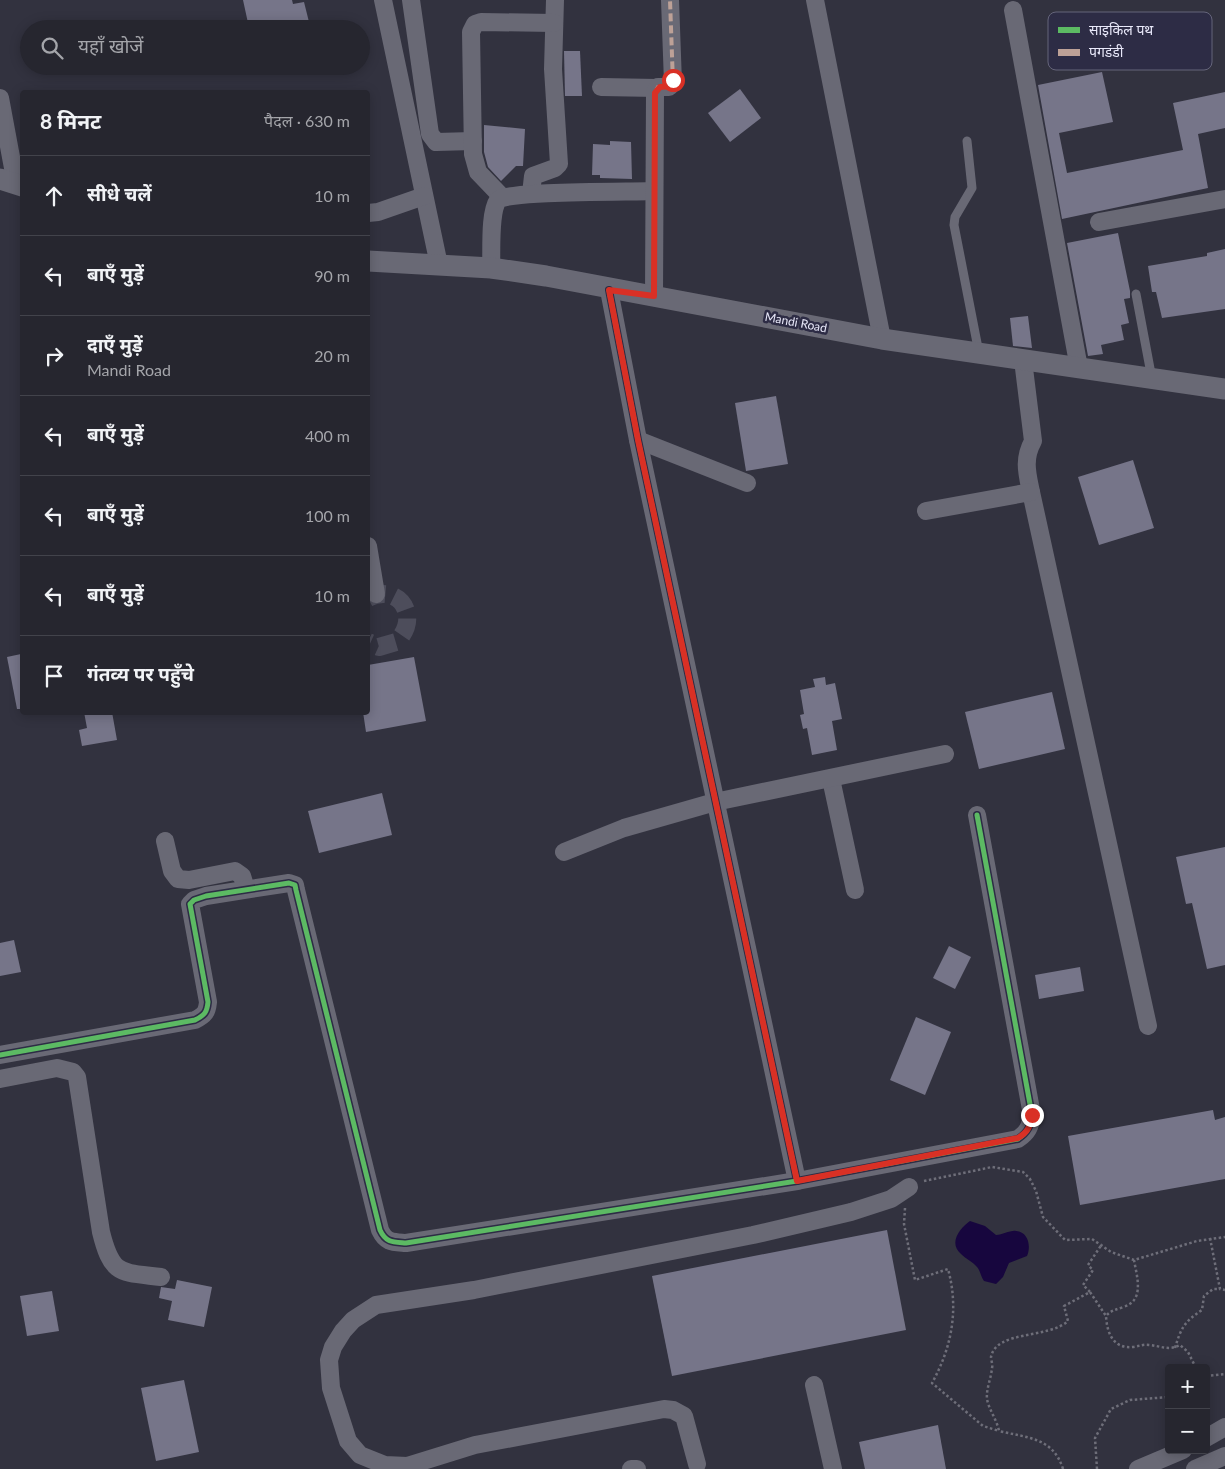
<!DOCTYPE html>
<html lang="hi">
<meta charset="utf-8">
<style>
body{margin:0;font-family:Lato,"Noto Sans Devanagari",sans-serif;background:#32323b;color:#f1f3f6}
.controls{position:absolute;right:15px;bottom:15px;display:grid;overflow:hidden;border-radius:5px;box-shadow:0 2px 12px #0003}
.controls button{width:45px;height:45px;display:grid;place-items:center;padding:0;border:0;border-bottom:1px solid #42434b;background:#26262f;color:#f1f3f6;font:25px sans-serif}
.stop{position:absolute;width:15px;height:15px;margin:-11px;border:4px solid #d93025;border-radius:50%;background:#fff}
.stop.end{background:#d93025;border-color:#fff;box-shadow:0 1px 5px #0008}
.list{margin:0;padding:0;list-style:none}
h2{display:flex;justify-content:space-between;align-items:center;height:65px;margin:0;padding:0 20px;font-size:21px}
h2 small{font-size:16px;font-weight:400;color:#a4a5aa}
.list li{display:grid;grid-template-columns:32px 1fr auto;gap:15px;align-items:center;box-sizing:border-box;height:80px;padding:0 20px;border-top:1px solid #42434b}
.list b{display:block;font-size:19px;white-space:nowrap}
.list p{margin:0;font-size:16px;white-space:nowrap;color:#a4a5aa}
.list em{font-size:16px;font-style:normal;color:#a4a5aa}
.icon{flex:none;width:28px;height:28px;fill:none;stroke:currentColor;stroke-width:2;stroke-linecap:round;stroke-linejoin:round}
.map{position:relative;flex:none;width:1225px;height:1469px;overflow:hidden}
.search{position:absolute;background:#26262f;box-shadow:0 2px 12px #0003;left:20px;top:20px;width:350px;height:55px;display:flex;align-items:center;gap:12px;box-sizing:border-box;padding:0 18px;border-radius:28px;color:#a4a5aa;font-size:19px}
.panel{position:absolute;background:#26262f;box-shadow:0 2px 12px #0003;left:20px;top:90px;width:350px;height:625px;border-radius:5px}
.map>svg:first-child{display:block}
.water{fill:#17063e}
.building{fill:#767589}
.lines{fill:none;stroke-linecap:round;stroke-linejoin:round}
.minor-tunnel{stroke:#4d4d5b;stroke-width:18;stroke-dasharray:18 9;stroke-linecap:butt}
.path{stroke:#6e6e79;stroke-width:2.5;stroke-dasharray:2.5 2.5;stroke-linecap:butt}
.service{stroke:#696975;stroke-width:9}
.minor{stroke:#696975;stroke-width:18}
.tertiary{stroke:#696975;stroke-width:21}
.quiet{stroke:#bda197;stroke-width:4;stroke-dasharray:8 4;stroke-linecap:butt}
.cycleway-casing{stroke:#2d2c45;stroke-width:8}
.cycleway{stroke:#5cba63;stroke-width:5}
.route{stroke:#d93025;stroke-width:6}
.labels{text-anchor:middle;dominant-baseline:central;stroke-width:5;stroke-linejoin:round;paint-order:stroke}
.street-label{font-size:12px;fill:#e9e9fa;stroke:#2d2c45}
.key{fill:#2d2c45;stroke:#65657b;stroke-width:1}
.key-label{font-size:14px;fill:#e9e9fa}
</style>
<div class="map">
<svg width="1225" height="1469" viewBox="0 0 1225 1469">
<rect width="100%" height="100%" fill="#32323f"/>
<path class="water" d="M970,1221L985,1226L996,1235C1003,1235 1010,1230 1016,1231C1029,1232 1031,1247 1027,1256L1009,1263L1003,1277L996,1284L984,1281C981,1277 980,1270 977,1267C973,1262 966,1259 961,1254C948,1243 960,1228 970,1221Z"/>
<g class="building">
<path d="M243,0H292L293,4L304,2L310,26L296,29H254L252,22L248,23Z"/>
<path d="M564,51H580L582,96H565Z"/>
<path d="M1102,72L1113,122L1059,133L1067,173L1183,150L1173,103L1225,92V128L1198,134L1208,188L1062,219L1038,85Z"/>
<path d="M740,89L761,118L730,142L708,113Z"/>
<path d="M484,125L525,129L523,166H516L501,181L488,167L484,152Z"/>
<path d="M610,141L631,142L632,179L600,178V175H592L593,144L610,145Z"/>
<path d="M1118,233L1130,291V298L1124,299L1129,323L1121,325L1124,340L1101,345L1103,354L1088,356L1067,243Z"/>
<path d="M1225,249V309L1162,318L1156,292H1152L1148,266L1207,256V253Z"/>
<path d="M1028,316L1032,348L1013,346L1010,318Z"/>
<path d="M776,396L788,464L746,471L735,403Z"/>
<path d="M1133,460L1154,528L1099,545L1078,477Z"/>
<path d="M21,654L22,709H17L7,657Z"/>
<path d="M414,657L426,721L366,732L363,712H368V665Z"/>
<path d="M825,677L826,685L835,683L842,719L832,721L837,750L812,755L807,728L803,729L800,715L804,714L800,690L815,687L813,679Z"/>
<path d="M1052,692L1065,749L979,769L965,712Z"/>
<path d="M84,712H112L117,740L82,746L79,730L87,728Z"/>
<path d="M382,793L392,835L319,853L308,811Z"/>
<path d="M1225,847V965L1207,969L1192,903L1186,904L1176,857Z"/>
<path d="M14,940L21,972L0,976V943Z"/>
<path d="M949,946L971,957L955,989L933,978Z"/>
<path d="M1080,967L1084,991L1039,999L1035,975Z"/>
<path d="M916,1017L951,1032L925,1095L890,1080Z"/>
<path d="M1213,1110L1215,1120L1225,1117V1179L1080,1205L1068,1136Z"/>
<path d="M887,1230L906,1330L672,1376L652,1276Z"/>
<path d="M177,1280L212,1287L204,1327L168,1320L172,1301L159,1298L161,1287L175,1289Z"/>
<path d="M52,1291L59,1331L27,1336L20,1296Z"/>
<path d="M184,1380L199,1452L156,1461L141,1388Z"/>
<path d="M938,1425L946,1469H865L859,1442Z"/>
</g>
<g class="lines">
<path class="minor-tunnel" d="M368,598C399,582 422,618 396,642L379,647L368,642"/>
<g class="path">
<path d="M924,1181L992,1167L1023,1172L1030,1179L1036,1191L1043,1217L1065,1240L1092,1239L1111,1252L1134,1260L1197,1241L1225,1237"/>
<path d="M905,1208L904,1224L915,1280L948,1269C959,1309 952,1347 932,1383L983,1426L999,1431"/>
<path d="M1210,1238L1220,1289L1225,1290"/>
<path d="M1134,1260C1137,1277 1145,1301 1123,1307C1116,1310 1111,1310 1106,1316C1107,1333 1113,1349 1133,1347C1139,1346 1144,1344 1149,1345C1161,1346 1169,1351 1180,1345L1188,1352L1196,1368"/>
<path d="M1090,1292L1083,1285L1093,1270L1088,1265L1102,1244"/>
<path d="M1175,1348C1181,1328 1184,1322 1202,1310L1204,1296L1213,1289H1220"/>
<path d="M1206,1376L1225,1374"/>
<path d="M1063,1469C1053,1437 1027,1438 999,1431C997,1420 989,1410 987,1399C986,1389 991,1379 992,1368C993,1365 991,1360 991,1357C996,1330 1048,1339 1068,1321L1064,1306L1090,1292L1106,1316"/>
<path d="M1097,1469L1095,1438L1111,1409L1130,1400L1169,1397"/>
</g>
<g class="service">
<path d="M967,141L972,188L955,217L954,225L979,353"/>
<path d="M1136,294L1152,379"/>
</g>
<g class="minor">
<path d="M383,0L439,265"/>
<path d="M411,0L430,134L436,142L473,141"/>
<path d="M815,0L882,339"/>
<path d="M1013,10L1079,368"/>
<path d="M601,87L657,88"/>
<path d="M0,98L16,184"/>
<path d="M531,194L533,176L555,168L559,164L553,69L555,0"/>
<path d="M502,197L478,172L473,154L471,32L475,24L481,22L554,23"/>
<path d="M368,213L378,212L424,196"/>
<path d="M1099,222L1225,199"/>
<path d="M491,268C492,252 489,213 498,200C505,191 633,192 653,191"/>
<path d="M609,290L638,440L797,1181"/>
<path d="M654,296L655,93L658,87H669L673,83L670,0"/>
<path d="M1023,360L1033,441C1023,459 1027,473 1031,492L1148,1026"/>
<path d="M638,440L747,483"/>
<path d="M926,511L1031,492"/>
<path d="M368,546L376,594"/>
<path d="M831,779L855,890"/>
<path d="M165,841L172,871L178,879L189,880L235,871L242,876L246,889"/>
<path d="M564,852L624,828L715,802L945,754"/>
<path d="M0,1055L195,1020C205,1015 207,1012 208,1002L190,904L194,900L206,896L289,883L295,885L296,890L380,1230C386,1243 393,1242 406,1243L797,1181L1018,1139C1028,1132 1030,1127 1032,1115L977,815"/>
<path d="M0,1079L57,1068L73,1072L77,1077L101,1232C112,1276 120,1272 161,1277"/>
<path d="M814,1385L833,1469"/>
<path d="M1206,1438L1225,1427"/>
<path d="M697,1464L684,1416L673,1410L664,1409L475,1445L407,1466L385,1465L360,1455L348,1441L331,1388L329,1360L333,1347L343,1331L353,1320L376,1305L474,1290L753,1235L851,1212L891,1199L909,1187"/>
<path d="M631,1469H637"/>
<path d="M1138,1469L1183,1450"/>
<path d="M1195,1469L1225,1456"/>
</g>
<g class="tertiary">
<path d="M0,179L22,186"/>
<path d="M368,261L491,268L546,276L882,339L1225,389"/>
</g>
<path class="quiet" d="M654,296L655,93L658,87H669L673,83L670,0"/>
<defs>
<g id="cycleway">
<path d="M609,290L638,440L797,1181"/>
<path d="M0,1055L195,1020C205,1015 207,1012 208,1002L190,904L194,900L206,896L289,883L295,885L296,890L380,1230C386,1243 393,1242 406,1243L797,1181L1018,1139C1028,1132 1030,1127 1032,1115L977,815"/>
</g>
</defs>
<use href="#cycleway" class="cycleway-casing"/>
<use href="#cycleway" class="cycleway"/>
</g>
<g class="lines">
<path class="route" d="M673,80L671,86L660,87L655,93L654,296L609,290L638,440L797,1181L1018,1138C1028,1132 1030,1127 1032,1115"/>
</g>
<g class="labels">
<g class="street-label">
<text transform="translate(796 322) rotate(11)">Mandi Road</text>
</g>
</g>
<rect x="1048" y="12" width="164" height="58" rx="8" class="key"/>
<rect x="1058" y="27" width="22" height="6" fill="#5cba63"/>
<rect x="1058" y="49" width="22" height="7" fill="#bda197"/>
<g class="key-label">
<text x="1089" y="35">साइकिल पथ</text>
<text x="1089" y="57">पगडंडी</text>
</g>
</svg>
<div class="controls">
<button>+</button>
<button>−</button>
</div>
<div class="stop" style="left:673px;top:80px"></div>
<div class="stop end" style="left:1032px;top:1115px"></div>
<div class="search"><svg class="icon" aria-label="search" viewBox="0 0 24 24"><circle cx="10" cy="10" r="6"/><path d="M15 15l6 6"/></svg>यहाँ खोजें</div>
<section class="panel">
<h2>8 मिनट<small>पैदल · 630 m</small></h2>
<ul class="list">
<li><svg class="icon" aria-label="ahead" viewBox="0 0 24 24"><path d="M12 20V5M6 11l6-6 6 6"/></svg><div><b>सीधे चलें</b></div><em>10 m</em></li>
<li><svg class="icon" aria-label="left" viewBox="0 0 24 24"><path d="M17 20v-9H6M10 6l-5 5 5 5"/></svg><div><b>बाएँ मुड़ें</b></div><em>90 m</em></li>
<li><svg class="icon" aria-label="right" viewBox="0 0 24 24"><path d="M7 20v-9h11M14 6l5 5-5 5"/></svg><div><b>दाएँ मुड़ें</b><p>Mandi Road</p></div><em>20 m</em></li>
<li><svg class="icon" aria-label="left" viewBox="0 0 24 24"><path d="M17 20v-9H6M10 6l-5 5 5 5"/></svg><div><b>बाएँ मुड़ें</b></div><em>400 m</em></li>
<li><svg class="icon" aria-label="left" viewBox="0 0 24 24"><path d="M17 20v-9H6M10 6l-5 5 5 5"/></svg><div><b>बाएँ मुड़ें</b></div><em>100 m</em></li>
<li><svg class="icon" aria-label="left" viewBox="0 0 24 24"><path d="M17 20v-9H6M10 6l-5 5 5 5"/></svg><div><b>बाएँ मुड़ें</b></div><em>10 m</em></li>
<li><svg class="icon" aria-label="arrive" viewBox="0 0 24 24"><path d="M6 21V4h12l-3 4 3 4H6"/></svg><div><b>गंतव्य पर पहुँचे</b></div></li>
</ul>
</section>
</div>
